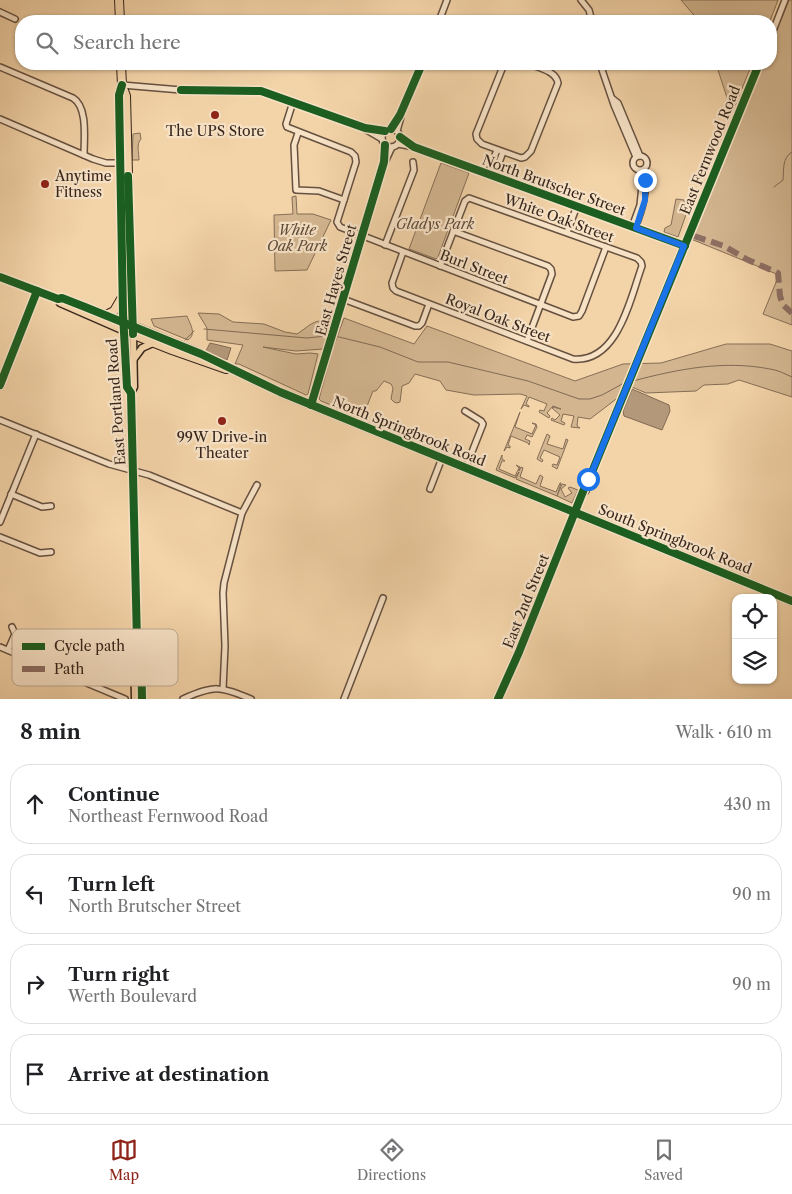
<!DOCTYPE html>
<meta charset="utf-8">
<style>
body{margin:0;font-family:"Libre Caslon Text",serif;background:#f6f6f6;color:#202124}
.controls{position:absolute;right:15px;bottom:15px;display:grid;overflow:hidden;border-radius:10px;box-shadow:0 1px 4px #0004}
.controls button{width:45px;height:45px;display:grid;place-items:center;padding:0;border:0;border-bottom:1px solid #e0e0e0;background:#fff;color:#202124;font:25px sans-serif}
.stop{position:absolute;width:15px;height:15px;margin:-11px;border:4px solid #1a73e8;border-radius:50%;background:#fff}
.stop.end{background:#1a73e8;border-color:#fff;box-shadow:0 1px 5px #0008}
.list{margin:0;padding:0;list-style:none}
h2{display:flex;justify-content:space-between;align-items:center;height:65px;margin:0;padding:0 20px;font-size:21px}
h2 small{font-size:16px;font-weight:400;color:#757577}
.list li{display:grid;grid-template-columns:32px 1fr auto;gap:15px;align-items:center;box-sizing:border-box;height:80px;margin:0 10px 10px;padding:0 10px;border:1px solid #e0e0e0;border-radius:20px}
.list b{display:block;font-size:19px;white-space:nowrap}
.list p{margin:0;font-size:16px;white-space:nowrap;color:#757577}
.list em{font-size:16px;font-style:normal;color:#757577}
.icon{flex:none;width:28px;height:28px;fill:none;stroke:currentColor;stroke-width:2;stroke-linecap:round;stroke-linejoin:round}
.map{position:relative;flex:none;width:792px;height:699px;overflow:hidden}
.search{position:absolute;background:#fff;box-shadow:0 1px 4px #0004;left:15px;right:15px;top:15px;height:55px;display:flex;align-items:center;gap:12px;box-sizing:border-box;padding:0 18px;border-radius:20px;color:#757577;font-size:19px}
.sheet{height:425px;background:#fff}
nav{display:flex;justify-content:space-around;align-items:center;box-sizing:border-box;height:70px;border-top:1px solid #e0e0e0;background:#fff;font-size:14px;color:#757577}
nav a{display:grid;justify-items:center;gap:2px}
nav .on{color:#8f2418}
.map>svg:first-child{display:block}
.green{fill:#d3b690;stroke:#856e56}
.water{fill:#b39879;stroke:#816a54}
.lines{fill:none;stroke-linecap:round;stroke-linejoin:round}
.stream{stroke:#816a54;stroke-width:1}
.minor-casing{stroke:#665140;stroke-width:8}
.major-casing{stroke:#37261d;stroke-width:9}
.highway-casing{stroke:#37261d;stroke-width:10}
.minor{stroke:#f7e2c6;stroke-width:5}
.major{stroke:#f3d3a8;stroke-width:6}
.highway{stroke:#f3d3a8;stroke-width:8}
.quiet{stroke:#8d6e63;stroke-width:6;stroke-dasharray:12 6;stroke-linecap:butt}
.cycleway-casing{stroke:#f7e2c6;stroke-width:11}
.cycleway{stroke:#1b5e20;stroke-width:8}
.route{stroke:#1a73e8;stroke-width:6}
.poi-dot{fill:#8f2418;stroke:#f7e2c6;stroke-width:2}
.labels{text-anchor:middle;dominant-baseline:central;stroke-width:4.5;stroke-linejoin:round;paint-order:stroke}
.poi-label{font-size:14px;fill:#37261d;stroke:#f7e2c6}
.street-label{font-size:14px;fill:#37261d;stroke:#f7e2c6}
.park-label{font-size:14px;font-style:italic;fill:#5e4a3a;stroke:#f7e2c6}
.key{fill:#f7e2c6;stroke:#bdaa93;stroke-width:1}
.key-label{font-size:14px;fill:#37261d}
</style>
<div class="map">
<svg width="792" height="699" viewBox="0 0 792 699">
<rect width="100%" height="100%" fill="#f3d3a8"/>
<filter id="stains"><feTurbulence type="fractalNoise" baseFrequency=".004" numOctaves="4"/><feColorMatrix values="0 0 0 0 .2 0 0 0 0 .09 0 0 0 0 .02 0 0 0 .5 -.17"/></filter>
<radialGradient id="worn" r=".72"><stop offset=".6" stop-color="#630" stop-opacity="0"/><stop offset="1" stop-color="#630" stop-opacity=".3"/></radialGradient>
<g class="green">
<path d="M681,0H778L770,21H699Z"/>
<path d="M789,0H792V325L763,314L779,275L691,239L756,76H758L763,64H771V44Z"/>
<path d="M716,64H752L732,113Z"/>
<path d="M140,133L141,139C136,144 139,153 139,160H132L133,134Z"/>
<path d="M441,163L469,173L438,257L436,259L409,249Z"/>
<path d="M296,196L297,214H313L331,220L307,270L275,271L274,215L293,214L292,197Z"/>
<path d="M676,199L684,200L687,212L678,237L664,232L665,228L671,225Z"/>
<path d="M198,313L219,314L233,322L264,324L285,332L297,334C311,325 314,318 331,322L323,349L296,351L263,347L296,354L310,353L318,354L308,394L306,395L239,364H235L243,345L207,340V328Z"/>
<path d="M187,316C190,324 197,334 188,340L154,326L151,319Z"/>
<path d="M344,318L414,344L427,326L575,381L623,364L661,363L726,344H770L792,351V397L739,380L728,384L704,385L696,391L646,393L632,387L590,419L578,417L577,426L580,428L571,427L574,416L563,414L561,421L565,423L564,425L551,420L552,418L555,420L560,415L552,408L553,407L561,409L553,406L547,413L550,416L549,418L539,412L540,410L544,411L547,404L529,397L526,404L529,406V407L524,405L521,409L527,396L520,394L474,395L446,390L440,381L415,374L409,383L402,386L400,402L397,403L394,402L391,399L393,388L391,384L384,381L376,391H373L363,416L361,417L321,401L319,399L332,351Z"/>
<path d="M520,412L515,427L532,434L536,425L532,423L536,424L537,427L532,437L527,435L525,439L530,441L529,445L528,443L511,436L508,445L510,446V448L507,447L504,451Z"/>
<path d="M547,434L550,436L547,444L563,449L566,439L568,440L557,469L552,466L553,464L557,465L560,457L544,450L540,458L543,460L542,462L537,459Z"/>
<path d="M502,455V459L505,461H502L499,469L515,476L519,468L516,465L520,467L519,471L521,467L523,468L520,477L536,484L540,475L543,477L540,486L556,492L560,483H561L557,496L516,479L519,472L515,478L496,470Z"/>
<path d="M562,484L566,485L561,489L565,497L572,493L568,488L570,487L578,490L572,503L557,496Z"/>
</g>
<g class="water">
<path d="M210,343L231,348L227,360L206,351Z"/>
<path d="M632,389L669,405L670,411L662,430L624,416L623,411Z"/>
</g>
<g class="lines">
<g class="stream">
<path d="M774,187L783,180C784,169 782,158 792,152"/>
<path d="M204,329L307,338L326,336"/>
<path d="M335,336L380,347L418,362H448L528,381L579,399H590L602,395L624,383"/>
<path d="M185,340L194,331"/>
<path d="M633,381C678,369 724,360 770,369C778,370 785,374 792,377"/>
</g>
<defs>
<g id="minor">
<path d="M581,0L589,10L592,21"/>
<path d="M0,12L15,19"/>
<path d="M439,21L447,0"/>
<path d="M771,36L785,0"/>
<path d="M504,64L476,134L477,139L482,144L521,158L525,157L531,151L558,83C556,71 539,68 529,64"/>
<path d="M600,64L614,105L636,157"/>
<path d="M0,67L73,98C88,107 84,139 84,155"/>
<path d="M122,85L181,90L261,91L365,128L385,131"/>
<path d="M613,99L618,103L640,156"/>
<path d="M293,102L286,124L287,127L351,152L355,156L356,162L337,222L340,227L573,317L579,316L582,311L606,247"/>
<path d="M0,119L93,159L106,163H120"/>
<circle cx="391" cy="138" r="9"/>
<path d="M365,129L382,139"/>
<path d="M391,129L400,115L422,64"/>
<path d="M397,131L401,117L400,115"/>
<path d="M298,133L294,145L296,190L319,191L344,200"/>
<path d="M400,137L414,147L685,246"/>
<path d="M398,144L414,147"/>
<circle cx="640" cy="163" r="7"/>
<path d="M384,162L386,160L392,147"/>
<path d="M488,174L497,150"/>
<path d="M494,176L503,152"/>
<path d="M632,227L640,205L642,186"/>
<path d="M635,228C643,208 648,191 644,170"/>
<path d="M453,231L548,266L551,269L552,274L527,341"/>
<path d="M567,232L577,206"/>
<path d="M385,245L414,170L413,162"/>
<path d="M403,252L392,283L393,288L396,291L573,359C618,363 630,299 642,266L641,262L637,258L469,198L465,201L440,266"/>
<path d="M343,299L415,326H419L422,323L429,304"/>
<path d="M0,385L37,291"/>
<path d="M311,405L384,162L385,145"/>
<path d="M465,411L481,421L483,424L466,467"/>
<path d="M0,420L109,464L149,475L242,513"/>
<path d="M430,489L442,458"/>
<path d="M11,494L42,507L51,506"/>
<path d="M583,494L586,491L590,477L759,64"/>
<path d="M0,522L36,434"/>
<path d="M0,537L40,553L51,552"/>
<path d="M0,647L125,699"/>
<path d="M8,650L15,634L12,627"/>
<path d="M223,689L225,646L223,593L224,583L242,513L257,485"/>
<path d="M183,699C214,685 220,686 251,699"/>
<path d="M344,699L383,598"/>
<path d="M498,699L519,652L583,491"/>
</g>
<g id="major">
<path d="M0,277L58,299L62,298L68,300L123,322"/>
<path d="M58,299L60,303L124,331L127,387L131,393V398L137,641L141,647L142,699"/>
<path d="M133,360L142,348L153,343"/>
<path d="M131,393L134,387L133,334"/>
<path d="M135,699L134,649L137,641"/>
</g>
<g id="highway">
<path d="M119,0L120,21"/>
<path d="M121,64L122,85L126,96L132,331"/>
<path d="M122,85L119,95L124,331L172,350L226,369"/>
<path d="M106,315L114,311L121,299"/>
<path d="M123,322L201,354L280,392L792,601"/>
</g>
</defs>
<use href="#minor" class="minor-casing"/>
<use href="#major" class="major-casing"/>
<use href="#highway" class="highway-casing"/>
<use href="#minor" class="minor"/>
<use href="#major" class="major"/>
<use href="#highway" class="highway"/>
<path class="quiet" d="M694,236L724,246L748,260L778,273L780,296L783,305L792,313"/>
<defs>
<g id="cycleway">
<path d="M122,85L119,95L123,314L127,387L131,393L137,641L141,647L142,699"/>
<path d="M181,90L261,91L365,128L385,131"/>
<path d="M391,129L400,115L422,64"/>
<path d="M400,137L414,147L685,246"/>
<path d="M128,176L133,334"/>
<path d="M0,277L58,299L62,298L85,307L201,354L280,392L792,601"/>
<path d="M0,385L37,291"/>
<path d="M311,405L384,162L385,145"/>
<path d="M498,699L519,652L588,479L590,477L759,64"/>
</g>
</defs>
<use href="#cycleway" class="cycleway-casing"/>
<use href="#cycleway" class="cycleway"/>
</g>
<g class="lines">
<path class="route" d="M588,479L590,477L684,246L636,228L645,200V180"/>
</g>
<g class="poi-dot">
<circle cx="215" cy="115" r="5"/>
<circle cx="45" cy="184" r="5"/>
<circle cx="222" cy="421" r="5"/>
</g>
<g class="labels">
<g class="poi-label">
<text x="215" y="131">The UPS Store</text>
<text x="55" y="176" text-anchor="start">Anytime<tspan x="55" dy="16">Fitness</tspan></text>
<text x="222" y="437">99W Drive-in<tspan x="222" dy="16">Theater</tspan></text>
</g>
<g class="street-label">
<text transform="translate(710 150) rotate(-68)">East Fernwood Road</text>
<text transform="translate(554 185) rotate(20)">North Brutscher Street</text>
<text transform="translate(559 218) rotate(20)">White Oak Street</text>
<text transform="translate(474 267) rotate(21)">Burl Street</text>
<text transform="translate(336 280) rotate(-74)">East Hayes Street</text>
<text transform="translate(498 318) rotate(21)">Royal Oak Street</text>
<text transform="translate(116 402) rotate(-94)">East Portland Road</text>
<text transform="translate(409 431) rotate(22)">North Springbrook Road</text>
<text transform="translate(675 539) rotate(22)">South Springbrook Road</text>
<text transform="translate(526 601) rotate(-68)">East 2nd Street</text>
</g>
<g class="park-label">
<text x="435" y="224">Gladys Park</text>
<text x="297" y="230">White<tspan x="297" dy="16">Oak Park</tspan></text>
</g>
</g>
<rect x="12" y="629" width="166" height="57" rx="8" class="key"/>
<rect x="22" y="643" width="23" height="7" fill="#1b5e20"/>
<rect x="22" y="666" width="23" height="6" fill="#8d6e63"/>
<g class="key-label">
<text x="54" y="651">Cycle path</text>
<text x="54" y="674">Path</text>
</g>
<rect width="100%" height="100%" filter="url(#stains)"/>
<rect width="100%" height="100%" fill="url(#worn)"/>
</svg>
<div class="controls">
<button><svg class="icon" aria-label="locate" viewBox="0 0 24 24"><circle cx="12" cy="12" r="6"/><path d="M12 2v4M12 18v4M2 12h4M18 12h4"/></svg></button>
<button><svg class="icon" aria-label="layers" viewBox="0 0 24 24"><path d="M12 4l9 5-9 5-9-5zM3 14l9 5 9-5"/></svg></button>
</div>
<div class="stop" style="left:588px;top:479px"></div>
<div class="stop end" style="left:645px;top:180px"></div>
<div class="search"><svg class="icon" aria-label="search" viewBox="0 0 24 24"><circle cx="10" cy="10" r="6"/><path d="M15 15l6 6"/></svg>Search here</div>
</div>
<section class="sheet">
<h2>8 min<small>Walk · 610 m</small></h2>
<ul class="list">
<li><svg class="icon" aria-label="ahead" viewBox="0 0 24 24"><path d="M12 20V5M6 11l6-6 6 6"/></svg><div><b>Continue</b><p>Northeast Fernwood Road</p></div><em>430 m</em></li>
<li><svg class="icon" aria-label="left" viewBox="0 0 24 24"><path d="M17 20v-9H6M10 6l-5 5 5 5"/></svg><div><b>Turn left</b><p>North Brutscher Street</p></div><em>90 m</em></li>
<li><svg class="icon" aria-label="right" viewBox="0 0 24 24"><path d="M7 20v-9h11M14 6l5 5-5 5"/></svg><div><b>Turn right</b><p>Werth Boulevard</p></div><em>90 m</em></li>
<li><svg class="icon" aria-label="arrive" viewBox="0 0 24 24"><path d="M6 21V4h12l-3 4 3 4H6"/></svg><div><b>Arrive at destination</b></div></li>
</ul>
</section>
<nav>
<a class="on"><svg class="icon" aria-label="map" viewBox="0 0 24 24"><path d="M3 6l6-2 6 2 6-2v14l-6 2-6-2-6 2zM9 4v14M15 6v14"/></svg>Map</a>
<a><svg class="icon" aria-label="directions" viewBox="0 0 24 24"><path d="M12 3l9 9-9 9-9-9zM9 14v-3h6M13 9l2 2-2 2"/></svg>Directions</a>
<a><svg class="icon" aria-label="saved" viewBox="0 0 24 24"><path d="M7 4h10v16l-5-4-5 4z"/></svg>Saved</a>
</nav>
